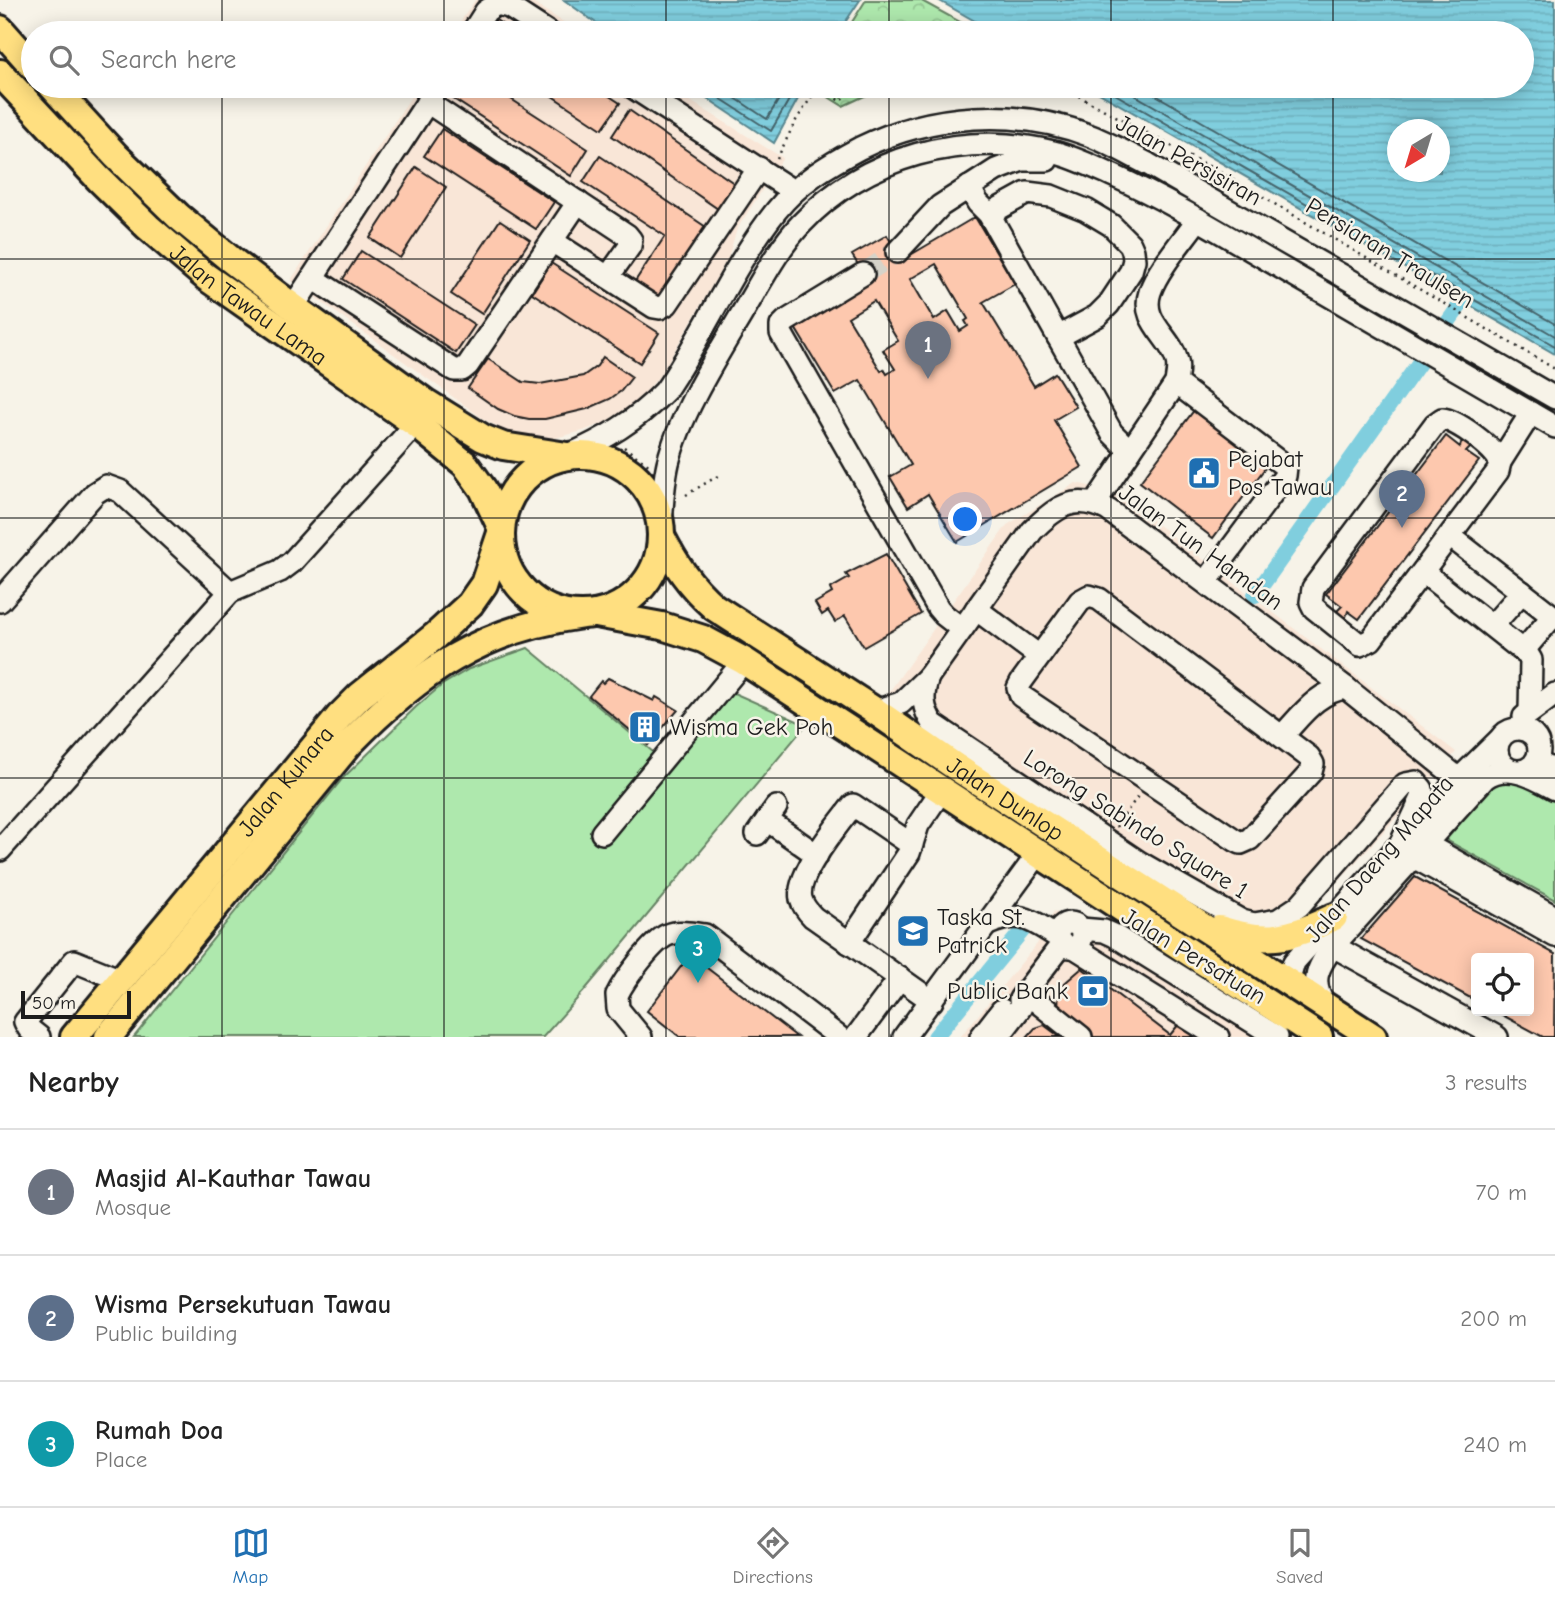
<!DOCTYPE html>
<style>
body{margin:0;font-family:"Comic Neue",sans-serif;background:#f2f2f2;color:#222}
.controls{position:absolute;right:21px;bottom:21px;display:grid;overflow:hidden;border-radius:7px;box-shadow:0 4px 18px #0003}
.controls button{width:63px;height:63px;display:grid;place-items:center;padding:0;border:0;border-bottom:2px solid #e0e0e0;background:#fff;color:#222;font:35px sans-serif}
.compass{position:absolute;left:1387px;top:119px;width:63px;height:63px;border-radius:50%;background:#fff;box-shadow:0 4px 18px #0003;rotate:218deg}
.scale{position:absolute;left:21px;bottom:18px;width:110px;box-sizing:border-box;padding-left:7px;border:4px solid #1c1c1c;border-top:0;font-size:19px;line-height:24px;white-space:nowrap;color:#1c1c1c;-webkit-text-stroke:5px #f7f3e8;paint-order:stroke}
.you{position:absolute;left:966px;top:520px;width:24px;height:24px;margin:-18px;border:5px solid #fff;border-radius:50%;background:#1a73e8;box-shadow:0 0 0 10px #1a73e833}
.badge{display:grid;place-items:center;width:46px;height:46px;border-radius:50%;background:#1f6fb2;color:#fff;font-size:23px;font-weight:700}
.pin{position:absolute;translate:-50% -58px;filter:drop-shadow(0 2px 4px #0008)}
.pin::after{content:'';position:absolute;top:37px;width:24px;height:21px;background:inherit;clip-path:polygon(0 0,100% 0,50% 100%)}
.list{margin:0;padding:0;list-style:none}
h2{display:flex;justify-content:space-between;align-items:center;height:91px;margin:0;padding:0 28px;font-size:30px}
h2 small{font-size:23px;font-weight:400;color:#767676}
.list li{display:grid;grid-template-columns:46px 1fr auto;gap:21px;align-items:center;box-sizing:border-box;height:126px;padding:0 28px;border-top:2px solid #e0e0e0}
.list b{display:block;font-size:26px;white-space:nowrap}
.list p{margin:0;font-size:23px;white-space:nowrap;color:#767676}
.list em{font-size:23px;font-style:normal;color:#767676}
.icon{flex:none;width:38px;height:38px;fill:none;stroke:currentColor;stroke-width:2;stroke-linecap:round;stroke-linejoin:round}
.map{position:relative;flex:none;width:1555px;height:1037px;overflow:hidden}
.search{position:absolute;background:#fff;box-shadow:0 4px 18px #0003;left:21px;right:21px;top:21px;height:77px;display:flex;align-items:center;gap:18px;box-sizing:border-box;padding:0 24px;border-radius:38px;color:#767676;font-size:26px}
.sheet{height:469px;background:#fff}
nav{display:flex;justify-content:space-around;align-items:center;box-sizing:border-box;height:98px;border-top:2px solid #e0e0e0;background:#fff;font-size:19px;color:#767676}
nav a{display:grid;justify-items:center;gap:4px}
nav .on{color:#1f6fb2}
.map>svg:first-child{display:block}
.built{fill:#f9e6d7}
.grass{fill:#aee8ad;stroke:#658264;stroke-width:2}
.forest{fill:url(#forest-crowns);stroke:#658264;stroke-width:2}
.water{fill:url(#water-rules);stroke:#588790;stroke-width:2;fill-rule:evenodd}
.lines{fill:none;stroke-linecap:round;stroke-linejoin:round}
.shore{stroke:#44636a;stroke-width:2}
.canal{stroke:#80cede;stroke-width:16}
.building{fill:#fdc8ae;stroke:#1c1c1c;stroke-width:2;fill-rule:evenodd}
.minor-tunnel{stroke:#d6d3c9;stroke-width:21;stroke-dasharray:21 10;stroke-linecap:butt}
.minor-casing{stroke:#1c1c1c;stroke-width:26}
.major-casing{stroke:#1c1c1c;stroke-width:32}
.path{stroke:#1c1c1c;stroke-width:2.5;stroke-dasharray:2 5;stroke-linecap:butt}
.minor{stroke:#f7f3e8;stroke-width:21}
.major{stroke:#ffdf80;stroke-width:26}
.grid{fill:none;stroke:#1c1c1c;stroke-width:2;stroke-opacity:0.55}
.labels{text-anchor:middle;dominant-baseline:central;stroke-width:5;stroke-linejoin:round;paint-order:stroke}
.street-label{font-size:24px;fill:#1c1c1c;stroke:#f7f3e8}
.poi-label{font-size:24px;fill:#1c1c1c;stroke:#f7f3e8;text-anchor:start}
</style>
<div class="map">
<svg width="1555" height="1037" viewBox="0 0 1555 1037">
<defs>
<pattern id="forest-crowns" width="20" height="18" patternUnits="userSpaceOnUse" patternTransform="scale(1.75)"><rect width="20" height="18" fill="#aee8ad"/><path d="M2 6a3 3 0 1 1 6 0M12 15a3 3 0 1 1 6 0" fill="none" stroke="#95c694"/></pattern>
<pattern id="water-rules" width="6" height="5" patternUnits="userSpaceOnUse" patternTransform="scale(1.75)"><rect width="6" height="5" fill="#80cede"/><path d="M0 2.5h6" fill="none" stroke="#6eb0be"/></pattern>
</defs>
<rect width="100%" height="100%" fill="#f7f3e8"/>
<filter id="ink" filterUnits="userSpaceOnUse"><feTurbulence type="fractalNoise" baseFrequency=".0143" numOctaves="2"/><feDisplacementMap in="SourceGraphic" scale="14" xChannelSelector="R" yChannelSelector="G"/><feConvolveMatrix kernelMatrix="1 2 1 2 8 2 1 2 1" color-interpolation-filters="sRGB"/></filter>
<g filter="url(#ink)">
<g class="built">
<path d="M475,0H528L581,33H453Z"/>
<path d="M418,86H666L783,158L737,229L728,258L661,374L647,391L627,409L604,423L583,431L555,438H533L510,433L485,420L291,280Z"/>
<path d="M1076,483L1115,492L1456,752L1305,918L1284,928L1135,864L887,695L1007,525Z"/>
<path d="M1054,911L1064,916L1120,926L1296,1037H960L1037,944Z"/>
</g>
<g class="grass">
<path d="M528,648L659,757L727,690L806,725L584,991L543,1037H134L342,779L416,707L442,685L469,669Z"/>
<path d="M1502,771L1555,800V900L1446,840Z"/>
</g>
<g class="forest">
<path d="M866,0H920L980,33H845Z"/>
<path d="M811,86H886L843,106Z"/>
</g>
<g class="water">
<path d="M564,0H860L838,33H610Z"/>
<path d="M938,0H1555V354L1087,86H1522V33H996ZM1398,130H1440V172H1398Z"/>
<path d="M689,86H805L774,143Z"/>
</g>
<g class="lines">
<g class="shore">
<path d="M701,86L771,131L797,86"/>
<path d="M717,86L767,119L787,86"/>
<path d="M1101,86L1555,346"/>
<path d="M1119,86L1555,336"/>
<path d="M1140,86L1555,324"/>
</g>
<g class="canal">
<path d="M1255,595L1463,301"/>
<path d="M935,1037L1026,926"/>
</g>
</g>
<g class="building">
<path d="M496,20L515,33H487Z"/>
<path d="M452,86H491L588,149L571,176L446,94Z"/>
<path d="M537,86H594L620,103L602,129Z"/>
<path d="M629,110L738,186L721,211L612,136Z"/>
<path d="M442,129L554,202L536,229L424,156Z"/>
<path d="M600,156L709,229L662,301L634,283L665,236L583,182Z"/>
<path d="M416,167L446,187L400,258L370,238Z"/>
<path d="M975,217L1015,284L983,302L1034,386L1055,373L1076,407L1054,420L1082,467L957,542L928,494L908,507L890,477L911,465L860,380L835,394L794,326L869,282L852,255L887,235L902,260ZM936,264L968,319L965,321L968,326L960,331L948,311L934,320L910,279ZM874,301L898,341L883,350L895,369L887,374L884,369L881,371L848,317Z"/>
<path d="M500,220L530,240L482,314L451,294Z"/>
<path d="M361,251L475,325L456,353L343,279Z"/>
<path d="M551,263L659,333L640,363L532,293Z"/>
<path d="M603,357L632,377L621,391L610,399L587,409L545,419H529L514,416L498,409L468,388L488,359L523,382L540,384L583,376L597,366Z"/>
<path d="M1195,409L1268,464L1213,538L1140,482Z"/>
<path d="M1446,436L1460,447L1462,440L1473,445L1466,452L1479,461L1359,619L1348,611L1345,620L1333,615L1342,606L1326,594Z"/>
<path d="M886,554L921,614L864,647L845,616L835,622L828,611L822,615L815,603L832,593L830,589L849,578L846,574Z"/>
<path d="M608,678L654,701L656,697L678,710L648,745L589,696L601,681L603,683Z"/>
<path d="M1415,877L1555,954L1554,1037H1543L1495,1011H1529V958H1476V1001L1361,939Z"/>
<path d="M690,955L797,1037H680L647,1011Z"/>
<path d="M1082,968L1170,1035L1179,1024L1196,1037H1091L1058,1009L1059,988Z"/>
<path d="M1044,1025L1060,1037H1027L1035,1028Z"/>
</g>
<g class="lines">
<path class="minor-tunnel" d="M863,274L897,252"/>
<defs>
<g id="minor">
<path d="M472,33L486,11L497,4L509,7L549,33"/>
<path d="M631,86L793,191"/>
<path d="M427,102L627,235L631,240L630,246L608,277"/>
<path d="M969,187L978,203L989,214L1112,433L1130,451"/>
<path d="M989,214L1027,193L1051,196L1086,210L1111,225L1130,244L1133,251L1134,260L1131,271L1109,304L1097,316L1058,337"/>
<path d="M552,241L654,307L660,308L667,304L759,168"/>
<path d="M897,252L940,206L996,170L1022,160H1047"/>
<path d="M863,274L786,321L781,326V333L938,608L944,615L962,629"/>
<path d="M313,278L454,370H462L468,365L578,202"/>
<path d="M293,307L438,86"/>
<path d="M1176,383L1286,467L1285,476L1206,582"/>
<path d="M1442,419C1457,420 1494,448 1500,462L1498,471L1371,640L1360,645L1314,608L1311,602L1313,588L1435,424Z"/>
<path d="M567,456C605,439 636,421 665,391C705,333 732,266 776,211C799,182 828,165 860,148C931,113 1017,107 1091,136C1111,144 1130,155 1148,164L1555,398"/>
<path d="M1500,462L1531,413"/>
<path d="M1095,503L1176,383C1177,375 1179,368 1177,361C1171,336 1140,322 1150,292C1157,270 1184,239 1198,219"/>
<path d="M661,528C662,506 663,485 668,463C681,409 726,342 754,293C768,269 782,244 801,224C865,156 963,130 1053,152C1074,157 1094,167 1114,176C1174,203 1230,238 1287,271C1376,323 1465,375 1555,427"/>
<path d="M1450,536L1555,618"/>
<path d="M1423,572L1528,655L1531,660L1530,712"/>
<path d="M1089,596L1099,599L1309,757L1313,764L1311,772L1250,839L1241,843L1235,840L1021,696L1018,688L1021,682L1080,601Z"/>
<path d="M0,601L95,493L106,486L120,491L230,592"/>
<path d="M976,609L1039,656"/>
<path d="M1493,625L1522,592"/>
<path d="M1523,651L1553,616"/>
<path d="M928,677C922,695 922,708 933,724L1139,862L1242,921L1254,924L1278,920L1299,906L1405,784L1416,782L1422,789V798L1402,841"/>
<path d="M875,711L901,703L928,677L1032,531C1055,507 1075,493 1108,510L1346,688L1459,779"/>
<path d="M1524,717L1555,694"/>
<circle cx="1518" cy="750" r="21"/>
<path d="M1282,736C1301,716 1318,691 1346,688"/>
<path d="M1536,761L1555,771"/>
<path d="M767,820L817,855"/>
<path d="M602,833L744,661"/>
<path d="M757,834L776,807"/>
<path d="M1425,844L1555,917"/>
<path d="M912,845L853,805C839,824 795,875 801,899C803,906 808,912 813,917L932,1001"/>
<path d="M0,850L230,592L280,571L292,562L416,424"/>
<path d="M1401,850L1555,936"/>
<circle cx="1070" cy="935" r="12"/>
<path d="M988,924C1021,910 1029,919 1058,937"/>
<path d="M1081,929L1104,931L1115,936L1277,1037"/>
<path d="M849,943L909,853L918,825L941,791"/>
<path d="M1333,946L1497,1037"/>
<path d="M1074,947L1218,1037"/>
<path d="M1288,983L1294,962L1459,779L1498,741"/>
<path d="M1025,992L1081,1037"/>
<path d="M1325,1006C1310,981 1317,968 1333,946L1485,778C1507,762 1534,777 1555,789"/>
<path d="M39,1037L29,1029L25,1022L74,961L121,980"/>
<path d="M641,1037L618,1009L617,995C624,980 652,942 667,935C679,930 693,934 705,935L839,1037"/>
<path d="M856,1037L900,978"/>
<path d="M904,1037L1038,854"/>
<path d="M981,1037L1002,1010"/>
<path d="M998,1037L1021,1007L1020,999L1062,944"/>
</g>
<g id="major">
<path d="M0,29L33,66"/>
<path id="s1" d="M0,73L99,179L148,227L206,277L416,424L465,464L483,489L501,527"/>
<path d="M52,86L116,156L178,216L230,259L293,307L425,402L483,438L503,446L567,456"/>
<circle cx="581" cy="535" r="80"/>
<path id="s2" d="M661,536C676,565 689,585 714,607L875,711L956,767L1373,1037"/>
<path d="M596,614L662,626L703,639L744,661L1319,1037"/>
<path d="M1219,929C1266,944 1290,939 1334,917"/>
<path id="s3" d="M74,1037L339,717L360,696L435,636L470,604L484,584L500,536"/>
<path d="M108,1037L349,744C419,672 481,629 582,615"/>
</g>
</defs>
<use href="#minor" class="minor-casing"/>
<use href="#major" class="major-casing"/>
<g class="path">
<path d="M919,86L921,89"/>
<path d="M1060,86L1227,176L1555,369"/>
<path d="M777,159L795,122L818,87L840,101L853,86"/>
<path d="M624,447L650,466"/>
<path d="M686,495L721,474"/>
<path d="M1116,827L1138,796"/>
</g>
<use href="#minor" class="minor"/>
<use href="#major" class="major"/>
</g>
</g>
<path class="grid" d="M222,0V33M444,0V33M666,0V33M889,0V33M1111,0V33M1333,0V33M222,86V1037M444,86V1037M666,86V1037M889,86V1037M1111,86V1037M1333,86V1037M0,259H1555M0,518H1555M0,778H1555"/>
<defs>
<symbol id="civic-square" viewBox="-11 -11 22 22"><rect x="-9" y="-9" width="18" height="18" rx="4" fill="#1f6fb2" stroke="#f7f3e8"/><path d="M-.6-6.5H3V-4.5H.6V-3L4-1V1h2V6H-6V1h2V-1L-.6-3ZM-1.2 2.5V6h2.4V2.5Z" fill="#fff"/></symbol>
<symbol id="building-square" viewBox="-11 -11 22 22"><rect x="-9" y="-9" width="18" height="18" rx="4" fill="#1f6fb2" stroke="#f7f3e8"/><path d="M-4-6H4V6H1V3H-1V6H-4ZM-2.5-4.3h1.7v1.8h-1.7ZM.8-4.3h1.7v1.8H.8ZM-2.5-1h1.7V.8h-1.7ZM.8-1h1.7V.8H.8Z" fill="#fff"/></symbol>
<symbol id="school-square" viewBox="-11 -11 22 22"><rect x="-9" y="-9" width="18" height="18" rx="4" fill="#1f6fb2" stroke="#f7f3e8"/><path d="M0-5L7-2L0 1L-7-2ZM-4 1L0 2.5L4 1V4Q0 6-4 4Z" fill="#fff"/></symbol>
<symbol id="bank-square" viewBox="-11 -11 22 22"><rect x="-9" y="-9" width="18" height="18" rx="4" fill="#1f6fb2" stroke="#f7f3e8"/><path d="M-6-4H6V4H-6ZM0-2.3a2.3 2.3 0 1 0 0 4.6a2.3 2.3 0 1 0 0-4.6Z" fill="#fff"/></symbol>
</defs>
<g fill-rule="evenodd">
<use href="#civic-square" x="1185" y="454" width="38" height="38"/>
<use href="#building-square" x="626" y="708" width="38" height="38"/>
<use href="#school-square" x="894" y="912" width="38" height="38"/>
<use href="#bank-square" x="1074" y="972" width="38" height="38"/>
</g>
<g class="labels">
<g class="street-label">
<text transform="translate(1189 160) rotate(29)">Jalan Persisiran</text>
<text transform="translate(1390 253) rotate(31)">Persiaran Traulsen</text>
<text stroke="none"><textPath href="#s1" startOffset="341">Jalan Tawau Lama</textPath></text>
<text transform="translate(1201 547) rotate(36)">Jalan Tun Hamdan</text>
<text stroke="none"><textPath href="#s3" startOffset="332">Jalan Kuhara</textPath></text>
<text stroke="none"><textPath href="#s2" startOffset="438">Jalan Dunlop</textPath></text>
<text transform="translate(1136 824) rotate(32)">Lorong Sabindo Square 1</text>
<text transform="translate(1379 859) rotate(-49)">Jalan Daeng Mapata</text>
<text transform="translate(1194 956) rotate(31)">Jalan Persatuan</text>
</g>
<g class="poi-label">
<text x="1228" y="459">Pejabat<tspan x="1228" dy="28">Pos Tawau</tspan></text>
<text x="670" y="727">Wisma Gek Poh</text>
<text x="937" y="917">Taska St.<tspan x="937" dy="28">Patrick</tspan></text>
<text x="1068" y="991" text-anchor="end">Public Bank</text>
</g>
</g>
</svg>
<div class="controls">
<button><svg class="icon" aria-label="locate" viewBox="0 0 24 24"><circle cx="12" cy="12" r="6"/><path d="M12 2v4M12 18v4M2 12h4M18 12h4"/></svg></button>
</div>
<svg class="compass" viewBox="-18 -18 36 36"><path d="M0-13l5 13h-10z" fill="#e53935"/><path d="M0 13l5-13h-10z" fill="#767676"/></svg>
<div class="scale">50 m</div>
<div class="you"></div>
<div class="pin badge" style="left:928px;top:379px;background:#6b7280">1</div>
<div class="pin badge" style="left:1402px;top:528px;background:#5c6f8a">2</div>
<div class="pin badge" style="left:698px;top:983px;background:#0f9aa8">3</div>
<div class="search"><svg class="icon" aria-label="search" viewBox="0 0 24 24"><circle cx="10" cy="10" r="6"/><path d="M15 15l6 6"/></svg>Search here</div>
</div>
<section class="sheet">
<h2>Nearby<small>3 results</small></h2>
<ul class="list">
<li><span class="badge" style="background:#6b7280">1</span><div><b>Masjid Al-Kauthar Tawau</b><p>Mosque</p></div><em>70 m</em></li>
<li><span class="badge" style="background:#5c6f8a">2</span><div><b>Wisma Persekutuan Tawau</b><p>Public building</p></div><em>200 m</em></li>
<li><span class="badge" style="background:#0f9aa8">3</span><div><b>Rumah Doa</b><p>Place</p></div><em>240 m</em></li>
</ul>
</section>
<nav>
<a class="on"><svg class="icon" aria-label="map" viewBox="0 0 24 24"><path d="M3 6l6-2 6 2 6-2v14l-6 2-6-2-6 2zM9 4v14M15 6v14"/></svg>Map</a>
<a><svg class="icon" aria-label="directions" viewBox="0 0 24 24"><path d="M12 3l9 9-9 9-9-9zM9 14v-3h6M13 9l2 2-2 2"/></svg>Directions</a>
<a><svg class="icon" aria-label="saved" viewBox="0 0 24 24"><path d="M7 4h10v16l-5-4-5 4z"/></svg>Saved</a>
</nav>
